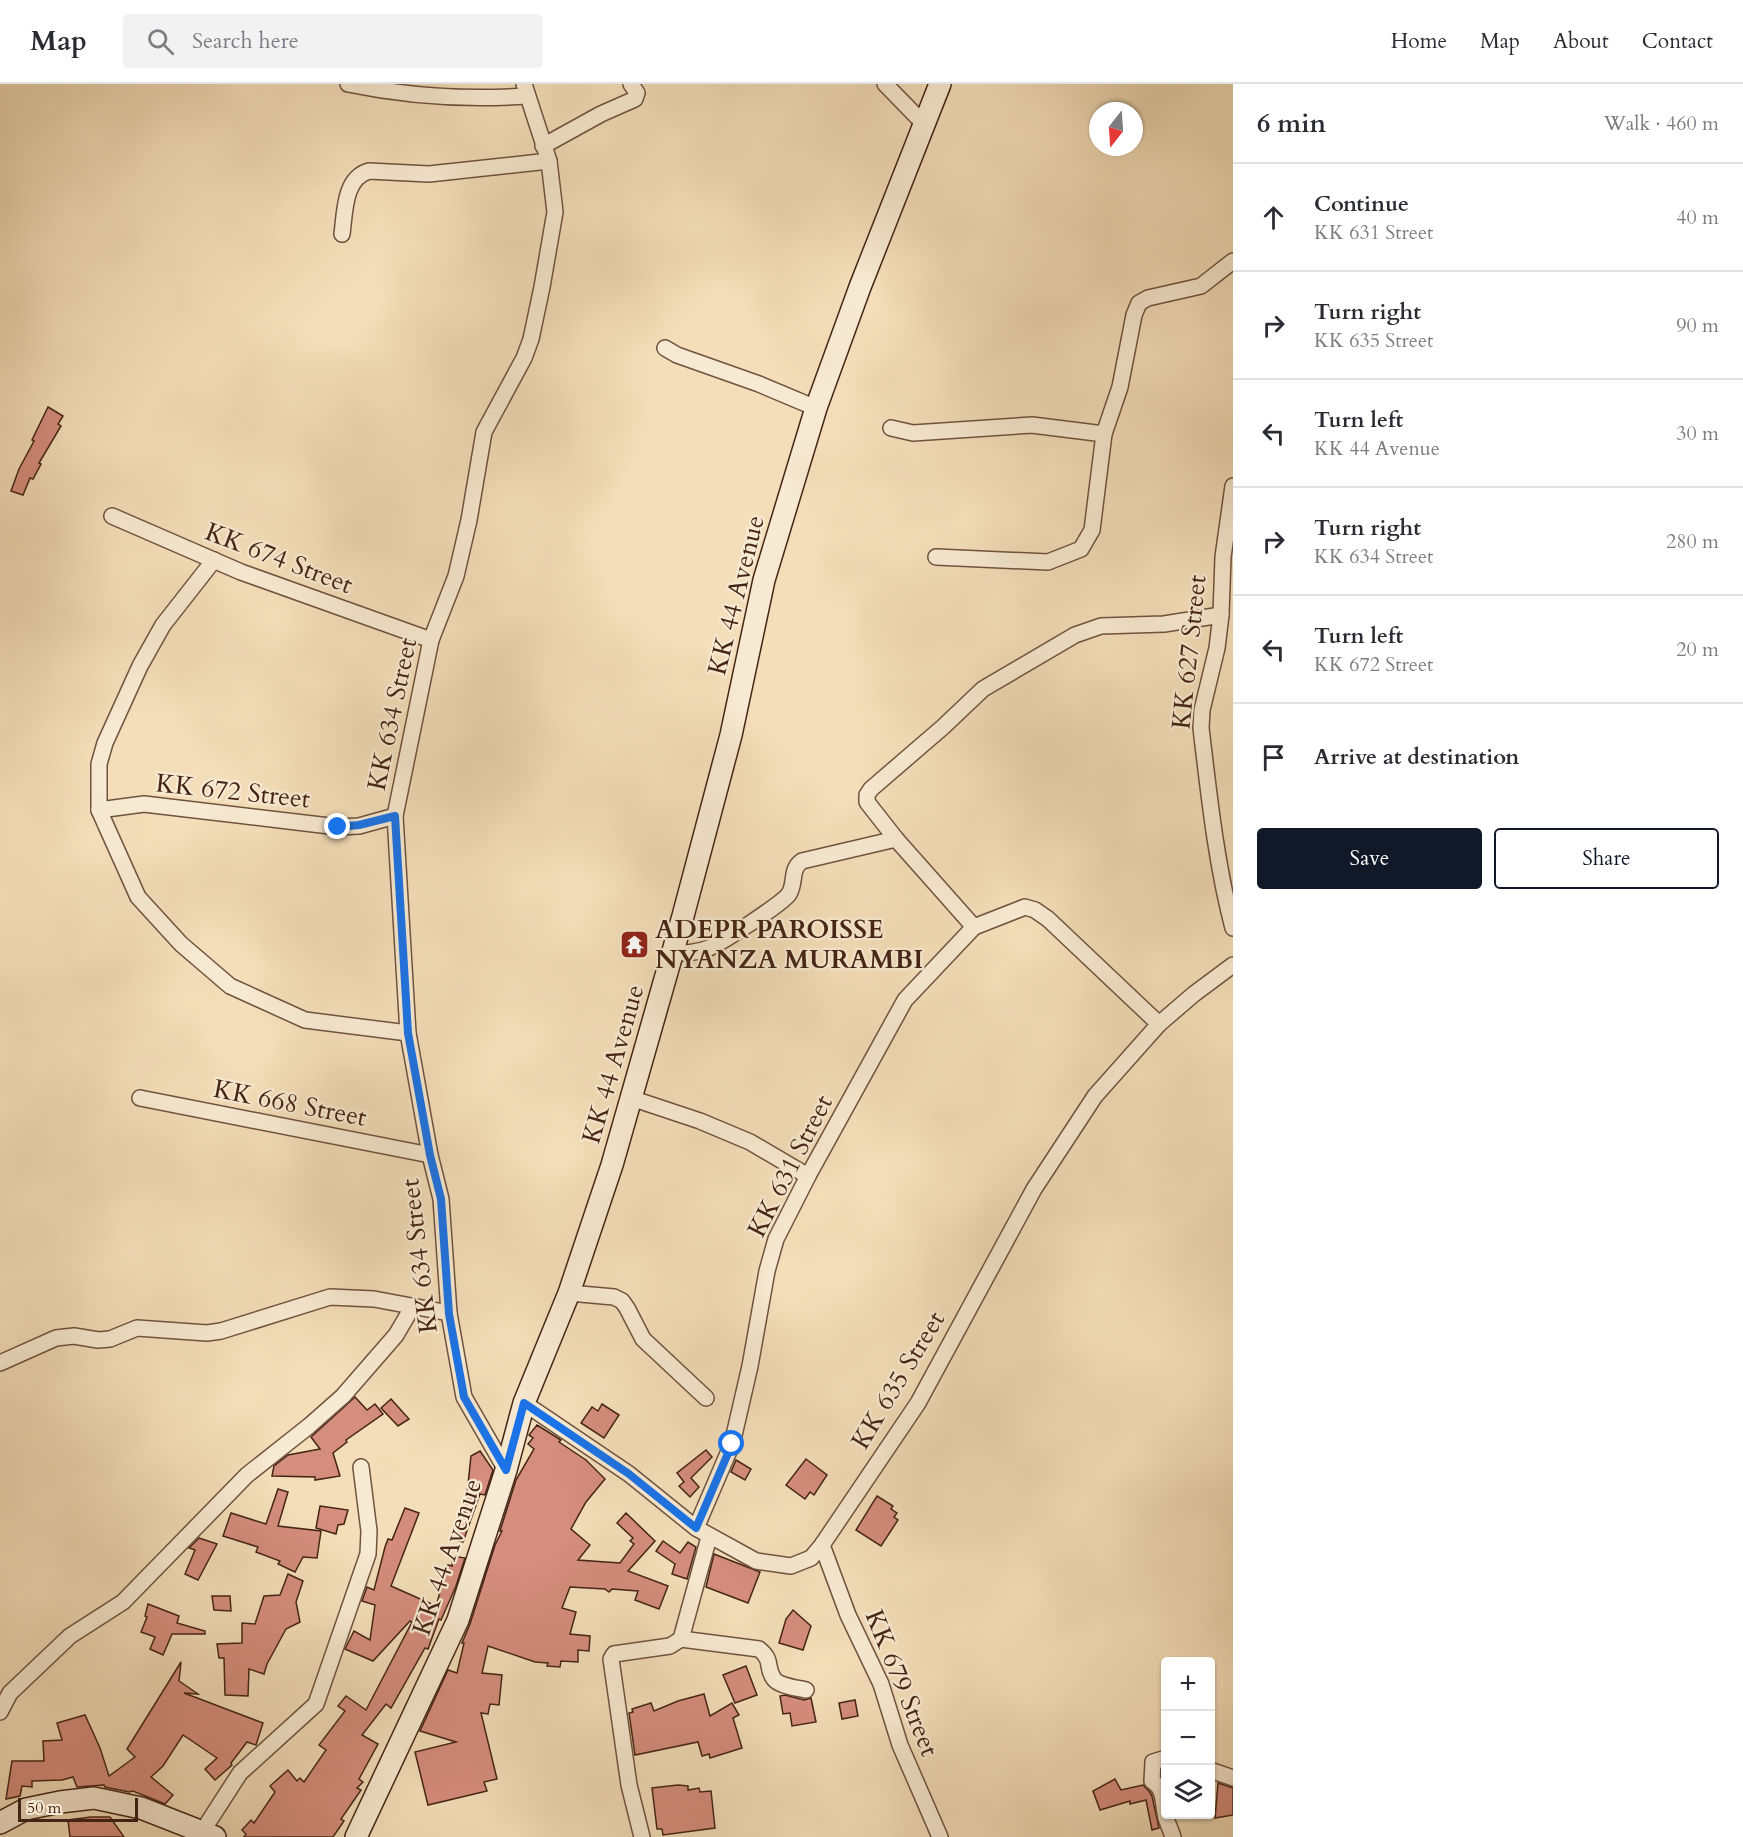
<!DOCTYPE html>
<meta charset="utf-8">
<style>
body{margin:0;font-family:Cardo,serif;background:#f2f2f3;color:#2b2b33}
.controls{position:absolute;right:18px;bottom:18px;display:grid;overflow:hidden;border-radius:6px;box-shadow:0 2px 4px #0004}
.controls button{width:54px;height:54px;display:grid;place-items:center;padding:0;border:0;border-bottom:2px solid #e1e1e2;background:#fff;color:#2b2b33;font:30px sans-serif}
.compass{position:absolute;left:1089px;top:18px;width:54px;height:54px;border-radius:50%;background:#fff;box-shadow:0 2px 4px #0004;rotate:197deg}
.scale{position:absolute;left:18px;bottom:15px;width:120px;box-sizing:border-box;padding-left:6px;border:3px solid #452415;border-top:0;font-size:16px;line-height:21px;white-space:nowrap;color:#452415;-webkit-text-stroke:4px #f7ead2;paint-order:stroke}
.stop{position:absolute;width:18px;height:18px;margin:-14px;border:4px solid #1a73e8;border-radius:50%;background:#fff}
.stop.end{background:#1a73e8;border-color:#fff;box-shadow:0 2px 6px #0008}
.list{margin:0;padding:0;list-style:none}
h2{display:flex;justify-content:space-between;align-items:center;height:78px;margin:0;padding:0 24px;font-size:26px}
h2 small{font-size:20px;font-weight:400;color:#7c7c81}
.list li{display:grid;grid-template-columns:39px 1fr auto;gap:18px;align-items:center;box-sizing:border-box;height:108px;padding:0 24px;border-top:2px solid #e1e1e2}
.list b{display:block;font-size:22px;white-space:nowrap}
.list p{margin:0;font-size:20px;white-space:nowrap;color:#7c7c81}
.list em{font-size:20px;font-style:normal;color:#7c7c81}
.actions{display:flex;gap:12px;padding:18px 24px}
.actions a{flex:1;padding:14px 0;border:2px solid #111827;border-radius:6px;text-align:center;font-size:21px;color:#111827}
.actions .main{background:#111827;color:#fff}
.icon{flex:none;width:33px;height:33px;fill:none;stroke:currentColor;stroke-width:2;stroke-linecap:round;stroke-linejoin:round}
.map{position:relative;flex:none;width:1233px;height:1753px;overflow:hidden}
header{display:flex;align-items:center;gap:36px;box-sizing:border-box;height:84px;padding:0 30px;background:#fff;border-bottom:2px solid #e1e1e2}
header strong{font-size:28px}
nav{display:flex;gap:33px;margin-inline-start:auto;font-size:21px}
.search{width:420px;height:54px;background:#f2f2f3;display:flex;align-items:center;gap:15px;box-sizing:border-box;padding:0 21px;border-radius:6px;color:#7c7c81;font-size:22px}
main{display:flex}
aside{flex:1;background:#fff}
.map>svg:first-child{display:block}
.building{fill:#d58d7d;stroke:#452415;stroke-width:1.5}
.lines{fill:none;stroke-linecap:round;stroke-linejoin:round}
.street-casing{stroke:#70523e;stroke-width:18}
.secondary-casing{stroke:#452415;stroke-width:24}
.street{stroke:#f7ead2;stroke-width:15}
.secondary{stroke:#f7ead2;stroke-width:21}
.route{stroke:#1a73e8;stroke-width:8}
.labels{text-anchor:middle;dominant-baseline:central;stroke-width:4.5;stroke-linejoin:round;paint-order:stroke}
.street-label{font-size:26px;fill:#452415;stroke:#f7ead2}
.poi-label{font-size:26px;font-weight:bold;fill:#452415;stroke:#f7ead2;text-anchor:start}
</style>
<header>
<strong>Map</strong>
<div class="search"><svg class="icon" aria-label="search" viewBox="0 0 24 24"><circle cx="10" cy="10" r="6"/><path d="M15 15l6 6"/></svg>Search here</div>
<nav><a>Home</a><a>Map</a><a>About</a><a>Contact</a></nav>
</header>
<main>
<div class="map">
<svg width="1233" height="1753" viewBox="0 0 1233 1753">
<rect width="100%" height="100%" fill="#f3deb9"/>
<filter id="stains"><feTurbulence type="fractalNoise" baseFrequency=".00333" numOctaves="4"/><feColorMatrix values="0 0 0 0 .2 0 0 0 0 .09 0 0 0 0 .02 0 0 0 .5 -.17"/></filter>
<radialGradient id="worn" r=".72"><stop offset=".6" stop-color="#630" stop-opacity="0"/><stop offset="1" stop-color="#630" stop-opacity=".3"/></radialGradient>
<g class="building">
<path d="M48,323L63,332L58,340L61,342L39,379L41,380L33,395L30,394L23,411L11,407L19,385L34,357L32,356Z"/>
<path d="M355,1313L367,1326L375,1320L383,1330L346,1356L347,1358L333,1369L340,1392L315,1396V1393L272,1392L274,1382L288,1371L320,1365L311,1353Z"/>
<path d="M391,1315L409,1335L398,1342L381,1324Z"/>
<path d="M602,1320L619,1331L604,1354L581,1339L592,1323L598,1327Z"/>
<path d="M537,1341L561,1356L559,1358L586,1376L605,1395L586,1418L571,1445L590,1461L578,1476L620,1479L634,1460L630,1457L633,1454L617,1439L626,1429L655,1457L628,1487L668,1502L659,1525L635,1516L638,1507L612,1505L609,1508L605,1505L570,1503L562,1524L576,1528L570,1550L590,1552L589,1567L578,1566V1578L561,1577L560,1583L547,1582L548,1579L535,1578L488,1562L482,1589L502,1591L499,1621L490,1620L488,1630L481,1629L497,1695L484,1698L487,1707L428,1721L415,1668L456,1658L420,1647L448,1586L457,1589L464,1559H462L470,1540L495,1461L502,1447H500L516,1396L534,1365L528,1360L533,1354L529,1351Z"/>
<path d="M706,1366L712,1373L691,1394L699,1403L690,1413L679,1402L684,1398L677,1389Z"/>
<path d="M480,1367L493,1386L485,1411L480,1410L463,1458L452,1455L461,1427L465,1429L471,1372Z"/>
<path d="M806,1375L827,1391L814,1411L810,1408L805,1415L786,1401Z"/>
<path d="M736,1376L751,1385L745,1396L731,1388Z"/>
<path d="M278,1405L288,1408L278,1442L321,1447L317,1474L303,1473L295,1488L278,1480L280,1477L256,1468L258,1463L223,1452L231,1429L266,1440Z"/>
<path d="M877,1412L893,1422L891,1425L897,1429L894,1433L898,1436L881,1462L856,1446Z"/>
<path d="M320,1422L348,1426L344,1440L338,1441L336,1450L316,1444Z"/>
<path d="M405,1424L419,1429L391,1502L436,1522L448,1481L452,1482L453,1472L465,1474L456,1502L441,1536L439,1535L428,1565L425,1564L391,1624L386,1620L362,1651L378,1660L359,1695L363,1698L357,1704L361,1706L341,1735L344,1737L333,1753H244L246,1750L242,1746L251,1736L254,1739L275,1708L270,1702L288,1686L297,1697L300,1694L304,1698L326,1666L319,1661L345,1627L338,1622L346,1612L366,1626L412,1538L410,1537L373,1577L345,1565L354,1547L370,1556L375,1521L362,1517L367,1503L374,1506L385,1463L388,1455L392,1456Z"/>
<path d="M199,1454L217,1460L198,1496L185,1490L195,1466L189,1464Z"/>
<path d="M663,1457L680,1469L688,1458L696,1463L687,1495L672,1490L675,1480L656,1467Z"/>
<path d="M714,1470L760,1488L748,1519L706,1503Z"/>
<path d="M288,1490L303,1497L296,1518L300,1538L286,1545L267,1580L264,1590L249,1585L248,1612L225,1611L224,1574H219L217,1560L242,1559V1539L255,1540L264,1512L280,1511Z"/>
<path d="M212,1512H230L231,1527L214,1526Z"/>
<path d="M148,1520L179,1532L177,1539L205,1547V1550H172L163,1571L150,1565L155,1553L141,1548L147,1533L145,1532Z"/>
<path d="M793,1526L811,1542L803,1566L779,1559L786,1535Z"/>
<path d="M181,1578L179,1597L198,1610L184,1609L263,1639L256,1661L247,1658L231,1679L232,1681L215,1696L205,1685L217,1674L183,1651L163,1682L151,1693L173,1711L165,1720L133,1707L129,1708L105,1703L104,1701L77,1703L73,1693L62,1696L32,1697V1703L22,1702L20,1712L6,1715L12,1677H44L43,1657L62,1656L57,1639L85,1631L100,1664L109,1692L135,1673L127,1665Z"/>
<path d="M746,1582L757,1611L735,1619L723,1591Z"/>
<path d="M704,1610L710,1632L732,1619L739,1631L733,1634L742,1664L710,1674L709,1670L702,1672L698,1658L635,1671L629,1629L633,1628L632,1625L651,1619L654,1627L678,1617Z"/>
<path d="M785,1611L804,1616L811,1614L816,1638L792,1642L790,1629L783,1630L780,1612Z"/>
<path d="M855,1616L858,1632L842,1635L839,1619Z"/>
<path d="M1115,1695L1121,1706L1143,1701L1149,1707L1152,1712L1159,1744L1152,1746L1146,1716L1130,1720V1717L1100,1726L1093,1707Z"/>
<path d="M1218,1699L1233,1704V1731L1215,1734Z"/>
<path d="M678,1701L688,1702V1706L699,1704L700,1708L711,1707L715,1744L663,1751L662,1745H657L652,1704Z"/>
<path d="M91,1733H110L124,1753H70L68,1736Z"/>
</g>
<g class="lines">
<defs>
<g id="street">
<path d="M348,0C406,12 468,16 526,12"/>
<path d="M885,0L924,40"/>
<path d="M543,62L601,30L635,15L637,9L631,0"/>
<path d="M342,150C345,128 344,94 369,87L429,90L549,77"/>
<path d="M665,264L677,271L759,300L816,324"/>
<path d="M891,344L913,349L1032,341L1104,350"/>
<path d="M1233,402L1223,473L1221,531L1217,564L1202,626L1201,644C1209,711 1216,779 1233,844"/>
<path d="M112,432L241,488L431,556"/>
<path d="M936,473L1048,478L1081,465L1092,446L1104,350L1120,303L1134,231L1139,219L1148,214L1201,202L1233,177"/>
<path d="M214,476L163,541L140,582L105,659L99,680V726L138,813L181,860L230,902L305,936L408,949"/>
<path d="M99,726L144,720L338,743L359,742L395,732"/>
<path d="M974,843L896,755L867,718V711L871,705L943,643L983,605L1075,551L1101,542L1164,540L1221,531"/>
<path d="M672,869C684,869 697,869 709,864C720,860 783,819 789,810C796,799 790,785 802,777L896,755"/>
<path d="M140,1014L430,1071"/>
<path d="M631,1014L700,1037L750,1058L808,1092"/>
<path d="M569,1209L614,1213L622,1217L627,1224L643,1255L706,1314"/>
<path d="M0,1279L56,1254L74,1252L98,1256L110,1255L137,1244L207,1249L221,1247L330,1213L374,1215L449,1229"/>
<path d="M524,1319L629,1390L696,1444L756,1477L791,1482L811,1474L822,1461L918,1319L1034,1105L1095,1012L1159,940L1194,910L1233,881"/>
<path d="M506,1386L464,1313L449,1229L441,1115L430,1071L408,949L395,732L431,556L456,492L469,436L484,348L524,274L531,255L542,203L555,128L549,77L524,0"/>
<path d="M696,1444L732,1360L750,1282L767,1187L776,1155L808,1092L905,916L974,843L1025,823L1035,826L1048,835L1159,940"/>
<path d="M822,1461L848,1531L881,1600L900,1661L940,1753"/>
<path d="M681,1555L759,1565C774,1577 765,1583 774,1595C779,1602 798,1604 806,1606"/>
<path d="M0,1628L10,1609L70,1552L123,1518L247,1391L309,1342L343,1312L396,1251L413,1222"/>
<path d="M1166,1674L1153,1678L1152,1697C1166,1706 1162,1719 1166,1734C1168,1740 1171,1747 1173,1753"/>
<path d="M1210,1686L1233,1694"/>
<path d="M202,1748L240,1689L316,1620L368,1470L369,1447L361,1383"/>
<path d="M642,1753L629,1701L611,1575L614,1570L670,1562L681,1555L709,1453"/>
</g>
<g id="secondary">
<path d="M0,1739L26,1725L60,1718L94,1714L141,1724L215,1753"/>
<path d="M356,1753L458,1536L506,1386L524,1319L569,1209L612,1081L683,832L731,651L764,496L816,324L860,203L940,0"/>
</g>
</defs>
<use href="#street" class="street-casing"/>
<use href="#secondary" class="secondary-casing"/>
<use href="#street" class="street"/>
<use href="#secondary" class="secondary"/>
</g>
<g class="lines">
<path class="route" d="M338,743L359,741L395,732L408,949L430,1071L441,1115L449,1230L464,1313L506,1386L524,1319L629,1390L696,1444L732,1360"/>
</g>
<defs>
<symbol id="temple-square" viewBox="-11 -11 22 22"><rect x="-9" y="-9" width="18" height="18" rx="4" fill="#8f2418" stroke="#f7ead2"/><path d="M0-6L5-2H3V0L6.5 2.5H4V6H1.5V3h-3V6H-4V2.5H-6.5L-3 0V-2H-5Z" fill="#fff"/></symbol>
</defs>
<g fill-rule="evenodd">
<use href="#temple-square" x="618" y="844" width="33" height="33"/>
</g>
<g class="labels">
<g class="street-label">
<text transform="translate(279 474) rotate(21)">KK 674 Street</text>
<text transform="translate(736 511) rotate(-76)">KK 44 Avenue</text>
<text transform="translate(1189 568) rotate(-84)">KK 627 Street</text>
<text transform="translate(392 630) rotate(-78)">KK 634 Street</text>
<text transform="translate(233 707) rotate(6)">KK 672 Street</text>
<text transform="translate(613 980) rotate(-74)">KK 44 Avenue</text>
<text transform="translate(290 1019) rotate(11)">KK 668 Street</text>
<text transform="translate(790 1082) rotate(-63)">KK 631 Street</text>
<text transform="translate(419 1172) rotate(-97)">KK 634 Street</text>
<text transform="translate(898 1296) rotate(-59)">KK 635 Street</text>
<text transform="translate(447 1473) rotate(-71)">KK 44 Avenue</text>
<text transform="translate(902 1599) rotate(68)">KK 679 Street</text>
</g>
<g class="poi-label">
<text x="655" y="845">ADEPR PAROISSE<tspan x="655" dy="30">NYANZA MURAMBI</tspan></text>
</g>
</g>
<rect width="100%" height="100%" filter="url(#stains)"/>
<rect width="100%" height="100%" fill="url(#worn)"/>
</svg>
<div class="controls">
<button>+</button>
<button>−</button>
<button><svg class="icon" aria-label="layers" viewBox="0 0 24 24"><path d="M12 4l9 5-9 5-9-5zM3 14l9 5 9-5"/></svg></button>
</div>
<svg class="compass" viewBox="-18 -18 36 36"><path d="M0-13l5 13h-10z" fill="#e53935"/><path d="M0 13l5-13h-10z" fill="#7c7c81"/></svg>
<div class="scale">50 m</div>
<div class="stop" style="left:732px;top:1360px"></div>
<div class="stop end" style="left:338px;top:743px"></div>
</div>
<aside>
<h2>6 min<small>Walk · 460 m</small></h2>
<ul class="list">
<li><svg class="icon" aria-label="ahead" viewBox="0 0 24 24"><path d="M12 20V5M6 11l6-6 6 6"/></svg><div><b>Continue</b><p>KK 631 Street</p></div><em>40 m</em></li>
<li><svg class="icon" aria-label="right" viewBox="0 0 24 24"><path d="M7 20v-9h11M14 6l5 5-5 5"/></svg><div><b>Turn right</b><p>KK 635 Street</p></div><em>90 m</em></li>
<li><svg class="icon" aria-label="left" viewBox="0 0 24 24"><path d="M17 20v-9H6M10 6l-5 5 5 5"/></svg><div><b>Turn left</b><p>KK 44 Avenue</p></div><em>30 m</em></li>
<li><svg class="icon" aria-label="right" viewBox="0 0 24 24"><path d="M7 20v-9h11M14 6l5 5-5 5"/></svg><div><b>Turn right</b><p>KK 634 Street</p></div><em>280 m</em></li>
<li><svg class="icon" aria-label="left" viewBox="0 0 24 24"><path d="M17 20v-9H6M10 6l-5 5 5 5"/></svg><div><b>Turn left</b><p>KK 672 Street</p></div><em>20 m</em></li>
<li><svg class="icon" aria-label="arrive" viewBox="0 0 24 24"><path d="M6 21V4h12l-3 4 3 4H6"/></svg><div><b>Arrive at destination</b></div></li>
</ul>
<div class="actions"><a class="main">Save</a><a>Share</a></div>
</aside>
</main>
